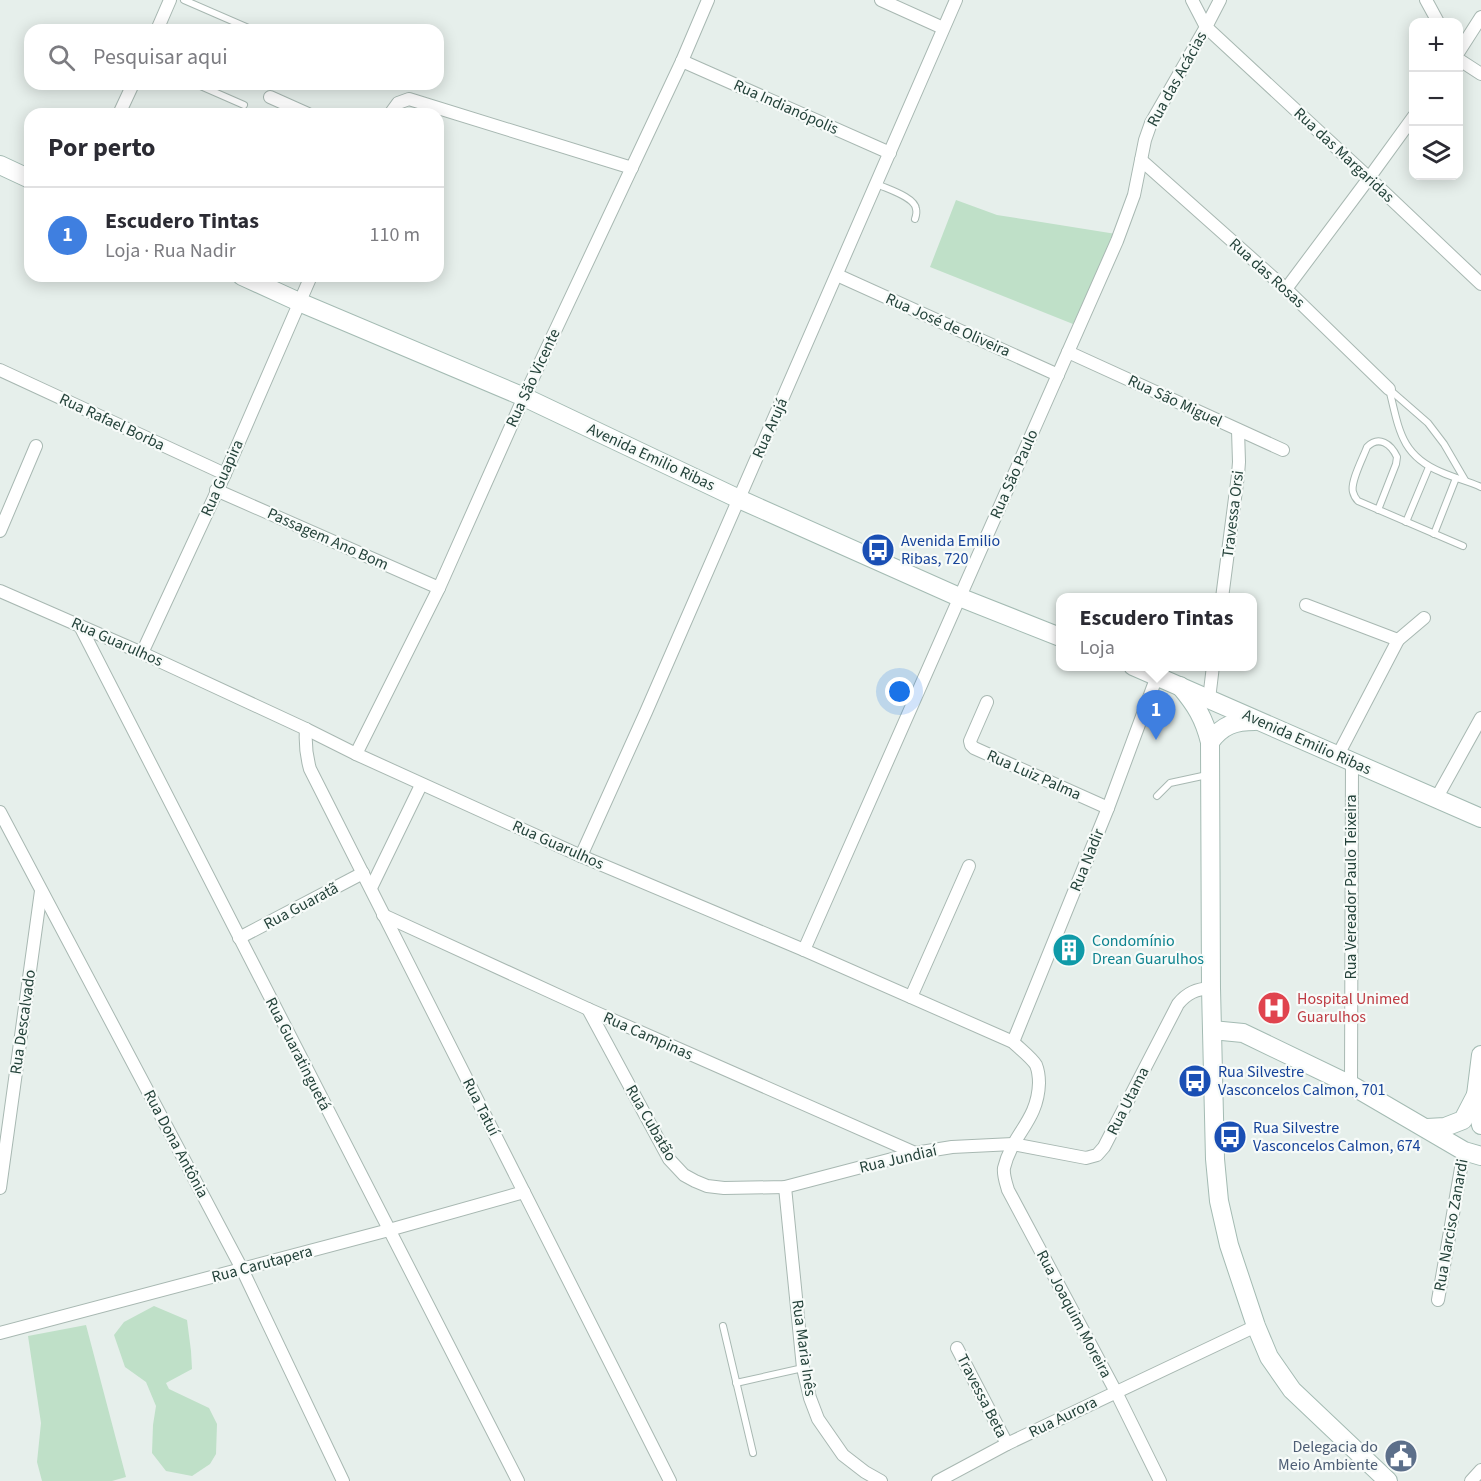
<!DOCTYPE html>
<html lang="pt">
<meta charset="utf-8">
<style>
body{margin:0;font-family:"Source Sans 3",sans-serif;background:#f7f7f7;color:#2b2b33}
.controls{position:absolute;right:18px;top:18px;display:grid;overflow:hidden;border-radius:12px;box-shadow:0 3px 15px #0003}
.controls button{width:54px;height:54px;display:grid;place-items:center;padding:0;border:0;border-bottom:2px solid #e1e1e2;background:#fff;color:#2b2b33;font:30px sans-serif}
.you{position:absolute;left:900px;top:692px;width:21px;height:21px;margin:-15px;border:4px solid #fff;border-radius:50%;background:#1a73e8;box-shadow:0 0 0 9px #1a73e833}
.badge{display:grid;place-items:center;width:39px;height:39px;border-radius:50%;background:#855347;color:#fff;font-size:20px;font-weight:700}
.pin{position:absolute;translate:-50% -50px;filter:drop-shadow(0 2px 3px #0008)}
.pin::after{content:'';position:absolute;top:32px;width:21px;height:18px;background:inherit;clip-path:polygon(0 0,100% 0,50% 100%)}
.popup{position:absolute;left:1056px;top:593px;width:201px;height:78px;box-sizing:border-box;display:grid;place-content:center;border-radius:12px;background:#fff;filter:drop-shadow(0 2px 4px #0005);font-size:20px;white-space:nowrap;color:#7c7c81}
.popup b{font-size:22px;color:#2b2b33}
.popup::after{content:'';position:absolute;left:50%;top:100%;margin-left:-12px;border:12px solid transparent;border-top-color:#fff}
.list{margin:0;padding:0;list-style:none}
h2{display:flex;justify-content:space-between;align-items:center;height:78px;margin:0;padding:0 24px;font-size:26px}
h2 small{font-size:20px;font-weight:400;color:#7c7c81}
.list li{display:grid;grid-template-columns:39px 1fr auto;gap:18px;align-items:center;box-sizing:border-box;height:96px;padding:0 24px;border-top:2px solid #e1e1e2}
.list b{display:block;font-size:22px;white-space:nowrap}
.list p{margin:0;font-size:20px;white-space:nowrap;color:#7c7c81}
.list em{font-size:20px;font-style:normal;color:#7c7c81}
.icon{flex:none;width:33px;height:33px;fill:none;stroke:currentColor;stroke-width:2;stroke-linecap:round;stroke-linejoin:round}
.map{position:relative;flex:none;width:1481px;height:1481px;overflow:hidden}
.search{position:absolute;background:#fff;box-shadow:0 3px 15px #0003;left:24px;top:24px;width:420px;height:66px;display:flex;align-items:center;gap:15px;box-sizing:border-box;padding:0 21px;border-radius:18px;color:#7c7c81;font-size:22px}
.panel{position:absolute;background:#fff;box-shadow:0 3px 15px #0003;left:24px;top:108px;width:420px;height:174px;border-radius:18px}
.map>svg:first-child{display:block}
.green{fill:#bfe0c8}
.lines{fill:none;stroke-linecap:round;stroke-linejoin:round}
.lane-casing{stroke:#a8b8b2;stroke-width:8}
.street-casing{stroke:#a8b8b2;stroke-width:14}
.secondary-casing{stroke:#a4bbb3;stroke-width:20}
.lane{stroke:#fff;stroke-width:6}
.street{stroke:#fff;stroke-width:12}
.secondary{stroke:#fff;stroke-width:18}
.labels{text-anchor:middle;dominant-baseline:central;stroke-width:4.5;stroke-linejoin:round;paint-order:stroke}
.street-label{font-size:16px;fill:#24423a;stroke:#f7fbf9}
.transit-label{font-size:16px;fill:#164399;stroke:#f7fbf9;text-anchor:start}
.culture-label{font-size:16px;fill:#0d838f;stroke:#f7fbf9;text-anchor:start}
.health-label{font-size:16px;fill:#be3a42;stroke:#f7fbf9;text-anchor:start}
.service-label{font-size:16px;fill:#4e5e75;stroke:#f7fbf9;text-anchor:end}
</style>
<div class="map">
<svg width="1481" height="1481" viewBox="0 0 1481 1481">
<rect width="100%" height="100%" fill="#e6efeb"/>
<g class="green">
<path d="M956,200L997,215L1116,234L1073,324L930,267Z"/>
<path d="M154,1306L187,1320L191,1351L192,1369L166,1383L169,1389L209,1408L217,1424L216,1454L210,1464L192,1476L166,1471L152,1453L153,1425L156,1406L146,1382L125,1367L114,1335L124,1322Z"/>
<path d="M86,1325L126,1477L112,1481H42L37,1462L41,1423L28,1336Z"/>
</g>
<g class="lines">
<defs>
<g id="lane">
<path d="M184,0L253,30"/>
<path d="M196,84L244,105"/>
<path d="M877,184C887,189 915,197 916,209C917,212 916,216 915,219"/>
<path d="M1389,389C1399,428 1400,455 1441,472C1454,478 1468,481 1481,487"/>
<path d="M1389,389L1428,423L1444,444L1465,480"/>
<path d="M1378,510L1396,464L1397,457C1391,444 1379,435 1367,447C1363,458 1350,482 1353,492C1354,496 1355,498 1358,501L1463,546"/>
<path d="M1406,522L1429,467"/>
<path d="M1434,534L1456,478"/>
<path d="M1157,796L1170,783L1207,775"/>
<path d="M723,1326L753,1453"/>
<path d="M736,1383L803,1368"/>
</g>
<g id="street">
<path d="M881,0L943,28"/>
<path d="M1192,0L1206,27L1369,178L1481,284"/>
<path d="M1426,0L1438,22"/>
<path d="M157,30L170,0"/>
<path d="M1458,53L1481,17"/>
<path d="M1458,59L1481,74"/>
<path d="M682,61L890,153"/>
<path d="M270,97L308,114"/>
<path d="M119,114L133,84"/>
<path d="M390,114L398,103L409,99L632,168"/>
<path d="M1141,160L1286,289L1389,389"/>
<path d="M837,275L1058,375"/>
<path d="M1286,289L1369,178L1414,116"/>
<path d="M1068,352L1283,450"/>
<path d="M0,370L225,474"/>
<path d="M216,490L439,588"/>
<path d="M0,531L36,446"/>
<path d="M0,591L142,653L306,729L356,754L581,856L804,950L1013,1042C1019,1048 1032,1058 1036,1065C1038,1070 1039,1077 1039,1083C1038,1121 1012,1134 1004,1168C1003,1175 1006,1183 1008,1190L1116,1392L1160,1481"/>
<path d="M1222,598L1238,475L1239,462L1238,430"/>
<path d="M1306,605L1398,640"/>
<path d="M80,626L518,1481"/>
<path d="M142,653L225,474L311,276"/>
<path d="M1209,699L1213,666"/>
<path d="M987,702L970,741L971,745L974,748L1108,808"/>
<path d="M306,729C305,743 306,755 310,769L670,1481"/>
<path d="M356,754L439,588L524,397L682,61L708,0"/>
<path d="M1338,755L1398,640L1424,618"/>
<path d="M1436,799L1481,718"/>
<path d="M0,812L242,1269L343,1481"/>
<path d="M581,856L646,712L956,0"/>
<path d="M371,888L421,785"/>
<path d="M383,915L588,1009L915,1153"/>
<path d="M239,938L363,873"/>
<path d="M804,950L1117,241L1134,195L1145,140L1151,123L1206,27L1220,0"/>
<path d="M911,997L969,866"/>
<path d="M588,1009L669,1159L684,1175L695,1181L707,1186L724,1188L785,1187L915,1153L952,1147L1013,1144L1086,1158L1097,1155L1104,1147L1178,1004C1187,993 1196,989 1211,988"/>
<path d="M1013,1042L1108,808L1157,676"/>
<path d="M1351,1085L1352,761"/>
<path d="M785,1187L803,1368L810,1398L818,1419L843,1455L865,1472L881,1481"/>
<path d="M0,1188L41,891"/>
<path d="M1438,1300L1464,1151"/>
<path d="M0,1333L389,1230L524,1192"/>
<path d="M957,1348L1007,1444"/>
<path d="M938,1481L1007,1444L1256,1326"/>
<path d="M1471,1481L1481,1470"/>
</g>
<g id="secondary">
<path d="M0,165L30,179"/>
<path d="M242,276L299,302L524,397L739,499L959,597L1060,637"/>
<path d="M1133,666L1481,818"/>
<path d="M1180,686C1196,705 1204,718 1210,742L1211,988L1215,1159L1219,1201L1229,1245L1256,1326L1269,1357L1292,1390L1388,1481"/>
<path d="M1210,742C1222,725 1235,721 1255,721"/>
<path d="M1212,1030L1243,1033L1351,1085L1464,1151L1481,1156"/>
<path d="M1481,1055L1476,1095L1481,1125"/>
<path d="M1427,1128L1445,1127L1463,1120L1476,1095"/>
</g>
</defs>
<use href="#lane" class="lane-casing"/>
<use href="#street" class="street-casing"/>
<use href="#secondary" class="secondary-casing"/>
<use href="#lane" class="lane"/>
<use href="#street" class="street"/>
<use href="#secondary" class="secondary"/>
</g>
<defs>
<symbol id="bus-disc" viewBox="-11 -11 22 22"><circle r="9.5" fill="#1a4fb4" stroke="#f7fbf9"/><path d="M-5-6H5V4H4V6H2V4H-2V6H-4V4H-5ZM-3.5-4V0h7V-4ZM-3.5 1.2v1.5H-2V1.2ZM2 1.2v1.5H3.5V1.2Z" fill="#fff"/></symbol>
<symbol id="building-disc" viewBox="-11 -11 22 22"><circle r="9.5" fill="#0f9aa8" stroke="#f7fbf9"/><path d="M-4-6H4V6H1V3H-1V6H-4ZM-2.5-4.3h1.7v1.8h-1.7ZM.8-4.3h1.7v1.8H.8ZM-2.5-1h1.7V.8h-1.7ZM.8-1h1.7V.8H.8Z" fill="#fff"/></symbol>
<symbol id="hospital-disc" viewBox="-11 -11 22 22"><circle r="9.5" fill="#e0444e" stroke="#f7fbf9"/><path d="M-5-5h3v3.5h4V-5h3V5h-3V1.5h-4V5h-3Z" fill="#fff"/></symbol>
<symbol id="civic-disc" viewBox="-11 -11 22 22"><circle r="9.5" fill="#5c6f8a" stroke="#f7fbf9"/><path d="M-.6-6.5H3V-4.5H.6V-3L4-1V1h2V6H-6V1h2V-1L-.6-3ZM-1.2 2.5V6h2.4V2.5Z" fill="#fff"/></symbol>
</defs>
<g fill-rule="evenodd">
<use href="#bus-disc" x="859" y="531" width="38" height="38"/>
<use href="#building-disc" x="1050" y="931" width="38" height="38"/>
<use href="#hospital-disc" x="1255" y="989" width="38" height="38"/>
<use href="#bus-disc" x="1176" y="1062" width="38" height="38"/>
<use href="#bus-disc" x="1211" y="1118" width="38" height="38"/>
<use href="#civic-disc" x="1382" y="1437" width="38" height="38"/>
</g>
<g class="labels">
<g class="street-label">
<text transform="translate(1177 79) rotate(-61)">Rua das Acácias</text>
<text transform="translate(786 107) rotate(24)">Rua Indianópolis</text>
<text transform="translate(1344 155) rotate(43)">Rua das Margaridas</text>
<text transform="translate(1267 273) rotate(42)">Rua das Rosas</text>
<text transform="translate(948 325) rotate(24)">Rua José de Oliveira</text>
<text transform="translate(533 378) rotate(-65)">Rua São Vicente</text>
<text transform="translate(1175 401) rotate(25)">Rua São Miguel</text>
<text transform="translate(112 422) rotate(25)">Rua Rafael Borba</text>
<text transform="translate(770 428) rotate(-66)">Rua Arujá</text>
<text transform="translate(651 457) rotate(25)">Avenida Emilio Ribas</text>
<text transform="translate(1014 474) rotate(-66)">Rua São Paulo</text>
<text transform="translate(222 478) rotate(-66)">Rua Guapira</text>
<text transform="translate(1233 514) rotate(-83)">Travessa Orsi</text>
<text transform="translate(328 539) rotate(24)">Passagem Ano Bom</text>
<text transform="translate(117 642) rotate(24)">Rua Guarulhos</text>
<text transform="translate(1307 742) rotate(24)">Avenida Emilio Ribas</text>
<text transform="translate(1034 775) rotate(24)">Rua Luiz Palma</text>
<text transform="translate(558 845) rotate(24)">Rua Guarulhos</text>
<text transform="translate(1087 860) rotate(-68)">Rua Nadir</text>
<text transform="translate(1351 887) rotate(-90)">Rua Vereador Paulo Teixeira</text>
<text transform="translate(301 906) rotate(-28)">Rua Guaratã</text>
<text transform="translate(23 1022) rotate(-82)">Rua Descalvado</text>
<text transform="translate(648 1036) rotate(24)">Rua Campinas</text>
<text transform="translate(298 1054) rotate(63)">Rua Guaratinguetá</text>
<text transform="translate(1128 1101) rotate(-63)">Rua Utama</text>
<text transform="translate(481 1107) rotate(63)">Rua Tatuí</text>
<text transform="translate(651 1123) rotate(60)">Rua Cubatão</text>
<text transform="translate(176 1144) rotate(62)">Rua Dona Antônia</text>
<text transform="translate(898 1159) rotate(-13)">Rua Jundiaí</text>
<text transform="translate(1451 1225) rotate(-80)">Rua Narciso Zanardi</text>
<text transform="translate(262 1264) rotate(-15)">Rua Carutapera</text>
<text transform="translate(1074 1314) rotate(62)">Rua Joaquim Moreira</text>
<text transform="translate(804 1348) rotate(82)">Rua Maria Inês</text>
<text transform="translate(982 1396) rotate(63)">Travessa Beta</text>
<text transform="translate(1063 1417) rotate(-26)">Rua Aurora</text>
</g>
<g class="transit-label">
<text x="901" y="541">Avenida Emilio<tspan x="901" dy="18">Ribas, 720</tspan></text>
<text x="1218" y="1072">Rua Silvestre<tspan x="1218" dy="18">Vasconcelos Calmon, 701</tspan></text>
<text x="1253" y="1128">Rua Silvestre<tspan x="1253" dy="18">Vasconcelos Calmon, 674</tspan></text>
</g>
<g class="culture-label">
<text x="1092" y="941">Condomínio<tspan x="1092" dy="18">Drean Guarulhos</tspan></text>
</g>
<g class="health-label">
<text x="1297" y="999">Hospital Unimed<tspan x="1297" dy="18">Guarulhos</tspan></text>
</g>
<g class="service-label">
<text x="1378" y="1447">Delegacia do<tspan x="1378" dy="18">Meio Ambiente</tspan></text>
</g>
</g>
</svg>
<div class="controls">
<button>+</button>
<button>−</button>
<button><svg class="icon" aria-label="layers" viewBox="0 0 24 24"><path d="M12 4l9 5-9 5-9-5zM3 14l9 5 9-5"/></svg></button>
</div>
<div class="you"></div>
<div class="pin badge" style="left:1156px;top:740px;background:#3f7fe0">1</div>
<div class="popup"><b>Escudero Tintas</b>Loja</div>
<div class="search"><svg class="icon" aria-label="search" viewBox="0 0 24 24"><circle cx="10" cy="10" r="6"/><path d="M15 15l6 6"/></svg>Pesquisar aqui</div>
<section class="panel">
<h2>Por perto<small></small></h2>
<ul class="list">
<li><span class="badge" style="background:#3f7fe0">1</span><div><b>Escudero Tintas</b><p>Loja · Rua Nadir</p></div><em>110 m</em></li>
</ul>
</section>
</div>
